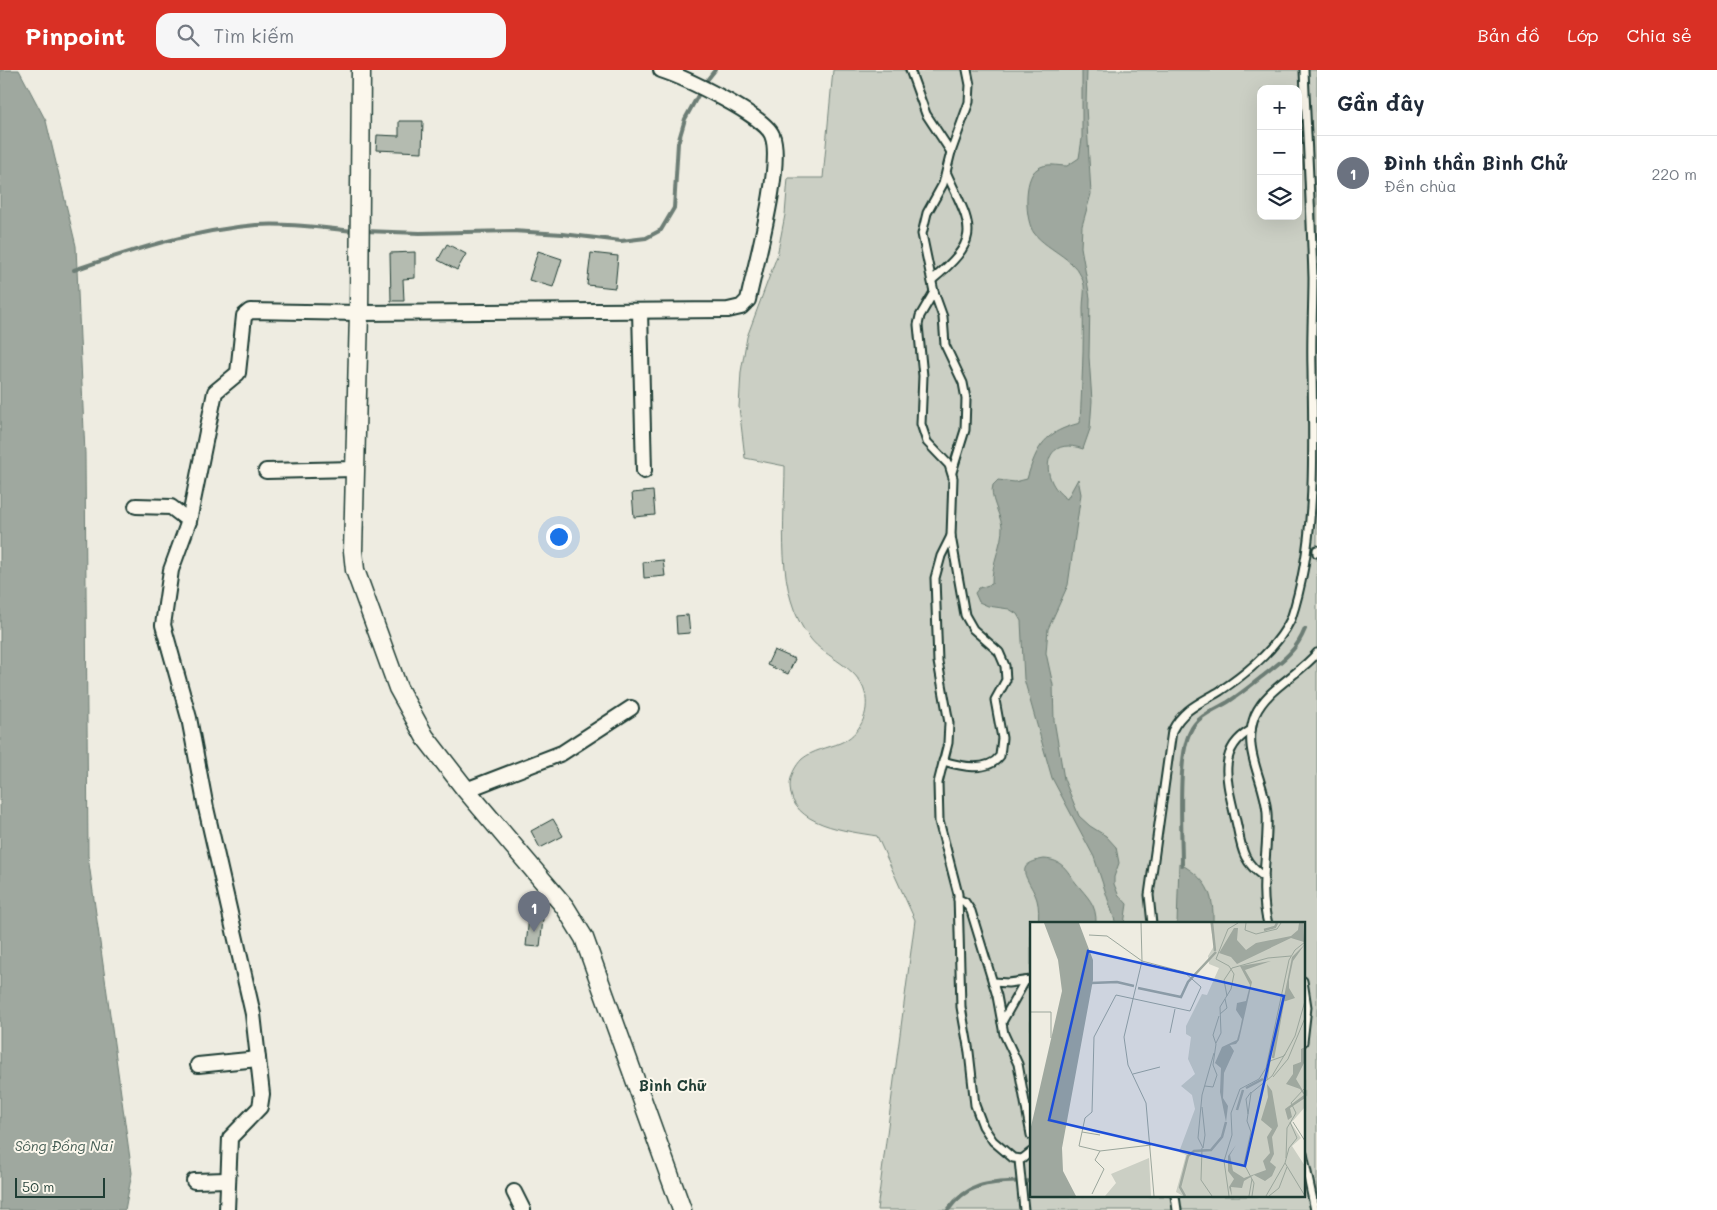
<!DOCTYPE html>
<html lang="vi">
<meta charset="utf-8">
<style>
body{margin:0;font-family:Mali,sans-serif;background:#f6f6f7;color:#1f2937}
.controls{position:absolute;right:15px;top:15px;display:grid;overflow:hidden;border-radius:10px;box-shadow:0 5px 20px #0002}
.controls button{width:45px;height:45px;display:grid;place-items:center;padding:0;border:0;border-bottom:1px solid #e0e1e3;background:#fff;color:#1f2937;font:25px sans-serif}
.scale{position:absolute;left:15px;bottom:12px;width:90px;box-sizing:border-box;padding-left:5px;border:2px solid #1f3d34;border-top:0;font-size:14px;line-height:18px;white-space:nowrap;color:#1f3d34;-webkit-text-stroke:4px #fbf7ec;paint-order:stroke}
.you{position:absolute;left:558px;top:466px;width:18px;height:18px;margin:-12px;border:4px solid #fff;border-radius:50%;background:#1a73e8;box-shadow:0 0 0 8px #1a73e833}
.badge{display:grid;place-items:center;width:32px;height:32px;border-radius:50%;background:#d93025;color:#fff;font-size:16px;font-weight:700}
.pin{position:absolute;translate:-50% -41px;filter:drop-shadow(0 1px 2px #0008)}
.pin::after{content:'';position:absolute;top:26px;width:18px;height:15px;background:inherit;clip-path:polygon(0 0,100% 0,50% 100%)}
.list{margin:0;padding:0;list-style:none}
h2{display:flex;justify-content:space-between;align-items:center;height:65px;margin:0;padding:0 20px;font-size:21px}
h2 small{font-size:16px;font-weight:400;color:#747a83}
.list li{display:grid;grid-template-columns:32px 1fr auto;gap:15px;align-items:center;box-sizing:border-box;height:75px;padding:0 20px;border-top:1px solid #e0e1e3}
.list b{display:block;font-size:19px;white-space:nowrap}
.list p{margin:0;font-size:16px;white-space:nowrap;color:#747a83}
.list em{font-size:16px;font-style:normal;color:#747a83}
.icon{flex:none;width:28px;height:28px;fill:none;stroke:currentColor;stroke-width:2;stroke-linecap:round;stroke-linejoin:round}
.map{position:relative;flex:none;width:1317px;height:1140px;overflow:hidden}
header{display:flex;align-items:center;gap:30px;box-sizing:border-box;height:70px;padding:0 25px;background:#d93025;color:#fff}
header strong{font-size:24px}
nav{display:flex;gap:28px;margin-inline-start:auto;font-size:18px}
.search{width:350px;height:45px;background:#f6f6f7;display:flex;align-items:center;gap:12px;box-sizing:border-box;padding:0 18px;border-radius:15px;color:#747a83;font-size:19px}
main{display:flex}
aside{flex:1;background:#fff}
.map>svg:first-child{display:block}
.green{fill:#cbcfc4;stroke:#75867c;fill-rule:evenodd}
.water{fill:#9fa89f;stroke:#6c7d74}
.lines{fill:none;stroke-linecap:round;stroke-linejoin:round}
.stream{stroke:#6c7d74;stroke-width:4}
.building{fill:#b4bbb0;stroke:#1f3d34}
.service-casing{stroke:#1f3d34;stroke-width:11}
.minor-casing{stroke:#1f3d34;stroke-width:18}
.tertiary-casing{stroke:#1f3d34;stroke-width:21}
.service{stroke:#fbf7ec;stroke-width:7}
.minor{stroke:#fbf7ec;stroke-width:14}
.tertiary{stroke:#fbf7ec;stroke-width:18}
.labels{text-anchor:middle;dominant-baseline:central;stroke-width:4;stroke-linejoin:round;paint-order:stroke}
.water-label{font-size:14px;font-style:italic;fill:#455d54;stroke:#fbf7ec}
.quarter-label{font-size:15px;font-weight:bold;fill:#1f3d34;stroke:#fbf7ec}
.inset-river{fill:none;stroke:#9fa89f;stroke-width:2.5}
.inset-road{fill:none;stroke:#9ba69c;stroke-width:1}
.view{fill:#1d4ed8;fill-opacity:0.15;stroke:#1d4ed8;stroke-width:2.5}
.inset-edge{fill:none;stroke:#1f3d34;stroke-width:2.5}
</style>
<header>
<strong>Pinpoint</strong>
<div class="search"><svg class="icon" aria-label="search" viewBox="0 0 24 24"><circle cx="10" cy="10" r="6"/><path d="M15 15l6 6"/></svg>Tìm kiếm</div>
<nav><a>Bản đồ</a><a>Lớp</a><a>Chia sẻ</a></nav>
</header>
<main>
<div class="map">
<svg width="1317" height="1140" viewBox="0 0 1317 1140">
<rect width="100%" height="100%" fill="#eeece1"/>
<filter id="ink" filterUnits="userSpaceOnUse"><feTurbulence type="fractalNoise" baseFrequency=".02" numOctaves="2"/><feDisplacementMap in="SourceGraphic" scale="10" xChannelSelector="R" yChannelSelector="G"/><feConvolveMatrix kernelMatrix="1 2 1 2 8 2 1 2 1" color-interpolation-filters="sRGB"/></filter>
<g filter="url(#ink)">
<path class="green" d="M833,0H1317V1140H877L915,850L877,766C848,761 790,756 790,716C790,706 795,696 802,689C813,680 828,678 840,673C860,665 870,643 865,623C858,596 826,589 810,568C774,523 785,451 785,396L745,388L739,337L741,302L747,267L777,186L785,145L788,108H823ZM1261,19H1298V146H1261ZM1031,854H1303V1126H1031Z"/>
<g class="water">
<path d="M0,0H19L46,51L76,176L85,384L88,786L132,1103L125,1140H0Z"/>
<path d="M1082,0H1087L1086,36L1091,124L1082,156L1081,177L1090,228L1089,287L1092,331L1090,359L1083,379C1042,364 1038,410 1067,429L1078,409L1081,424L1068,515L1048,559L1046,583L1053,615L1054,650L1064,709L1079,746L1090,756L1106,766L1116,777L1119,793L1114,807V814L1118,824L1127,834L1124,854H1116L1094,787L1052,708L1024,609L1021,551L1017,544L1009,539L988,536L979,532L975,523L979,518L992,514C991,493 1003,473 1002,456C1000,443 989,427 993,415L998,410L1015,412L1027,409C1037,375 1045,362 1080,353C1082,314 1084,276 1083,238C1083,230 1085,222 1084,215C1079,189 1049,182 1034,163C1025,151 1023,108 1037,99C1047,92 1056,96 1067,96L1079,88L1082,69Z"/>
<path d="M1044,789C1063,790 1066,800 1076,813C1087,827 1097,834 1096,854H1038C1039,846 1039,837 1037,830C1031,810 1009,795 1044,789Z"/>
<path d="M1179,793C1207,809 1214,823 1213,854H1177Z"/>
</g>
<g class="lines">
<g class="stream">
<path d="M704,14L715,0"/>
<path d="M365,161L420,163L512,161L563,164L621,171L646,168L661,160L674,138L678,73L685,49L701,20"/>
<path d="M74,200C132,180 195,160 256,155C290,153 322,158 356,161"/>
<path d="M1182,795C1182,765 1177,686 1190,662C1197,646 1214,640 1228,632C1239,625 1249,617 1259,609C1279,593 1295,584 1305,559"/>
<path d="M948,1140C970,1109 997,1113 1031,1111"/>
</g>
</g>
<g class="building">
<path d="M399,51H423L422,82L376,80L377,65L399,66Z"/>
<path d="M447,174L466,184L457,200L438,190Z"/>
<path d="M538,181L562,189L553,217L529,210Z"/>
<path d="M415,182V208L403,209L404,231H391L390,183Z"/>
<path d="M591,183L618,186L615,218L587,215Z"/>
<path d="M653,421L655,445L634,447L632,423Z"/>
<path d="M663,490L665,506L644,508L643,492Z"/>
<path d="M688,545L690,563L677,564L676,546Z"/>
<path d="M774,580L795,589L788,604L767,595Z"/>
<path d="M553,749L563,766L540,778L531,761Z"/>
<path d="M529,847L543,849L540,877L526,876Z"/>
</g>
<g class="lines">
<defs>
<g id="service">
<path d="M910,0L926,44L951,82"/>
<path d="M932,210C984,167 971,157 947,104"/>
<path d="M934,222L920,246L918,255L923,306L921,354L927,372L949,395L953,408L951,466L965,545L973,559L999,582L1005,596L1006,610L995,630L1002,668L1000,686C987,703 960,696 943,691"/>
<path d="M952,402L965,360L966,329L963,313L945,275L943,247L934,222L922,164L927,143L943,114L951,82L969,32L970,15L967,0"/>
<path d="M951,466L941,486L935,508L938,592L949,653L948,673L938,713L939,751L958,824L961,937L969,982L975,1035L983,1056L993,1071L1013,1088L1022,1089L1031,1082"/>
<path d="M1317,480V483"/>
<path d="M1251,660C1215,680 1228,715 1235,747C1242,774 1239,789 1264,807"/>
<path d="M958,829L965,832L971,841L997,926L1004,964L1018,994L1031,1065"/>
<path d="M1152,854L1149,825L1172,661C1183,639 1200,633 1220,621C1247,603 1277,578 1291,549C1317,471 1313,381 1312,299C1311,268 1313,238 1313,208C1311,139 1307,69 1304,0"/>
<path d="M1268,854C1258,817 1269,780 1267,743C1265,710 1241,681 1255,645C1267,618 1299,605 1317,583"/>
<path d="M1303,911L1307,937L1303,972"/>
<path d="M993,912L1008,913L1031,910"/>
<path d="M1002,952L1025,911"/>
<path d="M1303,1084L1315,1140"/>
<path d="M1019,1090L1024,1140"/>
<path d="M1175,1126L1177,1140"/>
</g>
<g id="minor">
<path d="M640,241L644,401"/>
<path d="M266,401L354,399"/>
<path d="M136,436L171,437L189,451"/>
<path d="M466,720L562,683L631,638"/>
<path d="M198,995L258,989"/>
<path d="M194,1111L227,1110"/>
<path d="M514,1122L523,1140"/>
<path d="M227,1140L230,1068L260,1037L262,1024L253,944L206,738L189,648L163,555L171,500L189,451L215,322L238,303L244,246L250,241L359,243L728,240L741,237L748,230C755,196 784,93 772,65C764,45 683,7 661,0"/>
</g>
<path id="tertiary" d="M361,0L359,243L353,481L355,500L398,618L425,667L466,720L565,837L584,868L682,1140"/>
</defs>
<use href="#service" class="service-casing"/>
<use href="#minor" class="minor-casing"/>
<use href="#tertiary" class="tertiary-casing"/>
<use href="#service" class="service"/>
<use href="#minor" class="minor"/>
<use href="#tertiary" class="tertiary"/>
</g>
</g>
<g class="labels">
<g class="water-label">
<text x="64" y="1075">Sông Đồng Nai</text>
</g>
<g class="quarter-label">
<text x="672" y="1015">Bình Chữ</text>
</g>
</g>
<g transform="translate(1030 852)">
<rect width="275" height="275" fill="#eeece1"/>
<path d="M180,1H275V185L261,201L271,216L262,224L275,244V274H153L146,270L156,233L149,230L165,187L162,173L151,164L165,152L158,137L161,115L156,112V104L172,72L177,73L189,46L179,42L178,34L184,24ZM119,236L121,274H75L86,261L81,252Z" fill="#cbcfc4"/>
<path d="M14,1H49L63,38V58L32,226L33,249L46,274H0V209L32,69L28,38ZM269,1H273L274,20L261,16L207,42L201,35L189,31L204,6H208L207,18L216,28L226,21L261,14L268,8ZM275,22L263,39L259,58V66L265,76L253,80L262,35ZM241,39L215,48L222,60L209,118L206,122L200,123L204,129L194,151L193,176L198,184L196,200L190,170L191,146L185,141L192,125L207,118L210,107L212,97L206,88L207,81L216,79L220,63L210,44ZM275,125V139L266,157L275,172V176L260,186L262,195L258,198L255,187L274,173L270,167L256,162L263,152V143L271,140V127ZM237,162L242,169L248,204L242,215L244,232L240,240L246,245L242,254L235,259L224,253L214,259L212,266L201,265L202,274L199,265L204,257L198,249V234L206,223L200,233L203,249L214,256L236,248L233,239L240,231L237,215L242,207L231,198L238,175Z" fill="#9fa89f"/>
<path class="inset-river" d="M182,1L185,29M234,8L245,5L247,1M61,61L87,60L104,64M108,66L151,75L158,60L186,30M243,136L253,80M216,166L233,157M207,188L213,168M155,274L150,265L158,234L164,229L181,228L192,215L196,200"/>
<path class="inset-road" d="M111,1L112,39L94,115L98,143L116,181L124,274M216,1L215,8L226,12L247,7L251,1M59,13L77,14L112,39L154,50L171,65L160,89L86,73L64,115L62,190L55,196L49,224L70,229L121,223M197,74L194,58L202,46L238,36L261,34M0,90H21V116M190,92L197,86L195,77M140,111L145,87M186,121L191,111L190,85L201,67L204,52L199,44L186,37L198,7L208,1M103,152L130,145M243,155L258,137L275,96M237,158L240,139L254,134L265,114L275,79M175,164L183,165L187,153L183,143L186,122L183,113L189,94M172,185L175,213L173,226L168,216L172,173L184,131M218,192L216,177L221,170M260,200L267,216L259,226L255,241L275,274M263,200L275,219M52,210L70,213M172,226L171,258L182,274M256,236L257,206L266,191L261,181L275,166M62,272L74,247L65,238L70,229M199,274L194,239L202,213L201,191L210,167L229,157L236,146L259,38L265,28L275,20M219,274L222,257M222,274L224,261L214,242L221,210L217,199L221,171L242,154L255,132M236,274L255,241M239,274L249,266L257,245"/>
<path class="view" d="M58,29L254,74L215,244L19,198Z"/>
<rect width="275" height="275" class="inset-edge"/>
</g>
</svg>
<div class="controls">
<button>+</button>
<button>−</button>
<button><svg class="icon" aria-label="layers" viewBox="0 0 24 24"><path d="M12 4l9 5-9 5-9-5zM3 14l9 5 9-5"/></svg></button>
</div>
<div class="scale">50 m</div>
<div class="you"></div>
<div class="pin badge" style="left:534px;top:862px;background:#6b7280">1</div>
</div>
<aside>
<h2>Gần đây<small></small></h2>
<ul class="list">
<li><span class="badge" style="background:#6b7280">1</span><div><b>Đình thần Bình Chử</b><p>Đền chùa</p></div><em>220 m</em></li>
</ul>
</aside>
</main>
